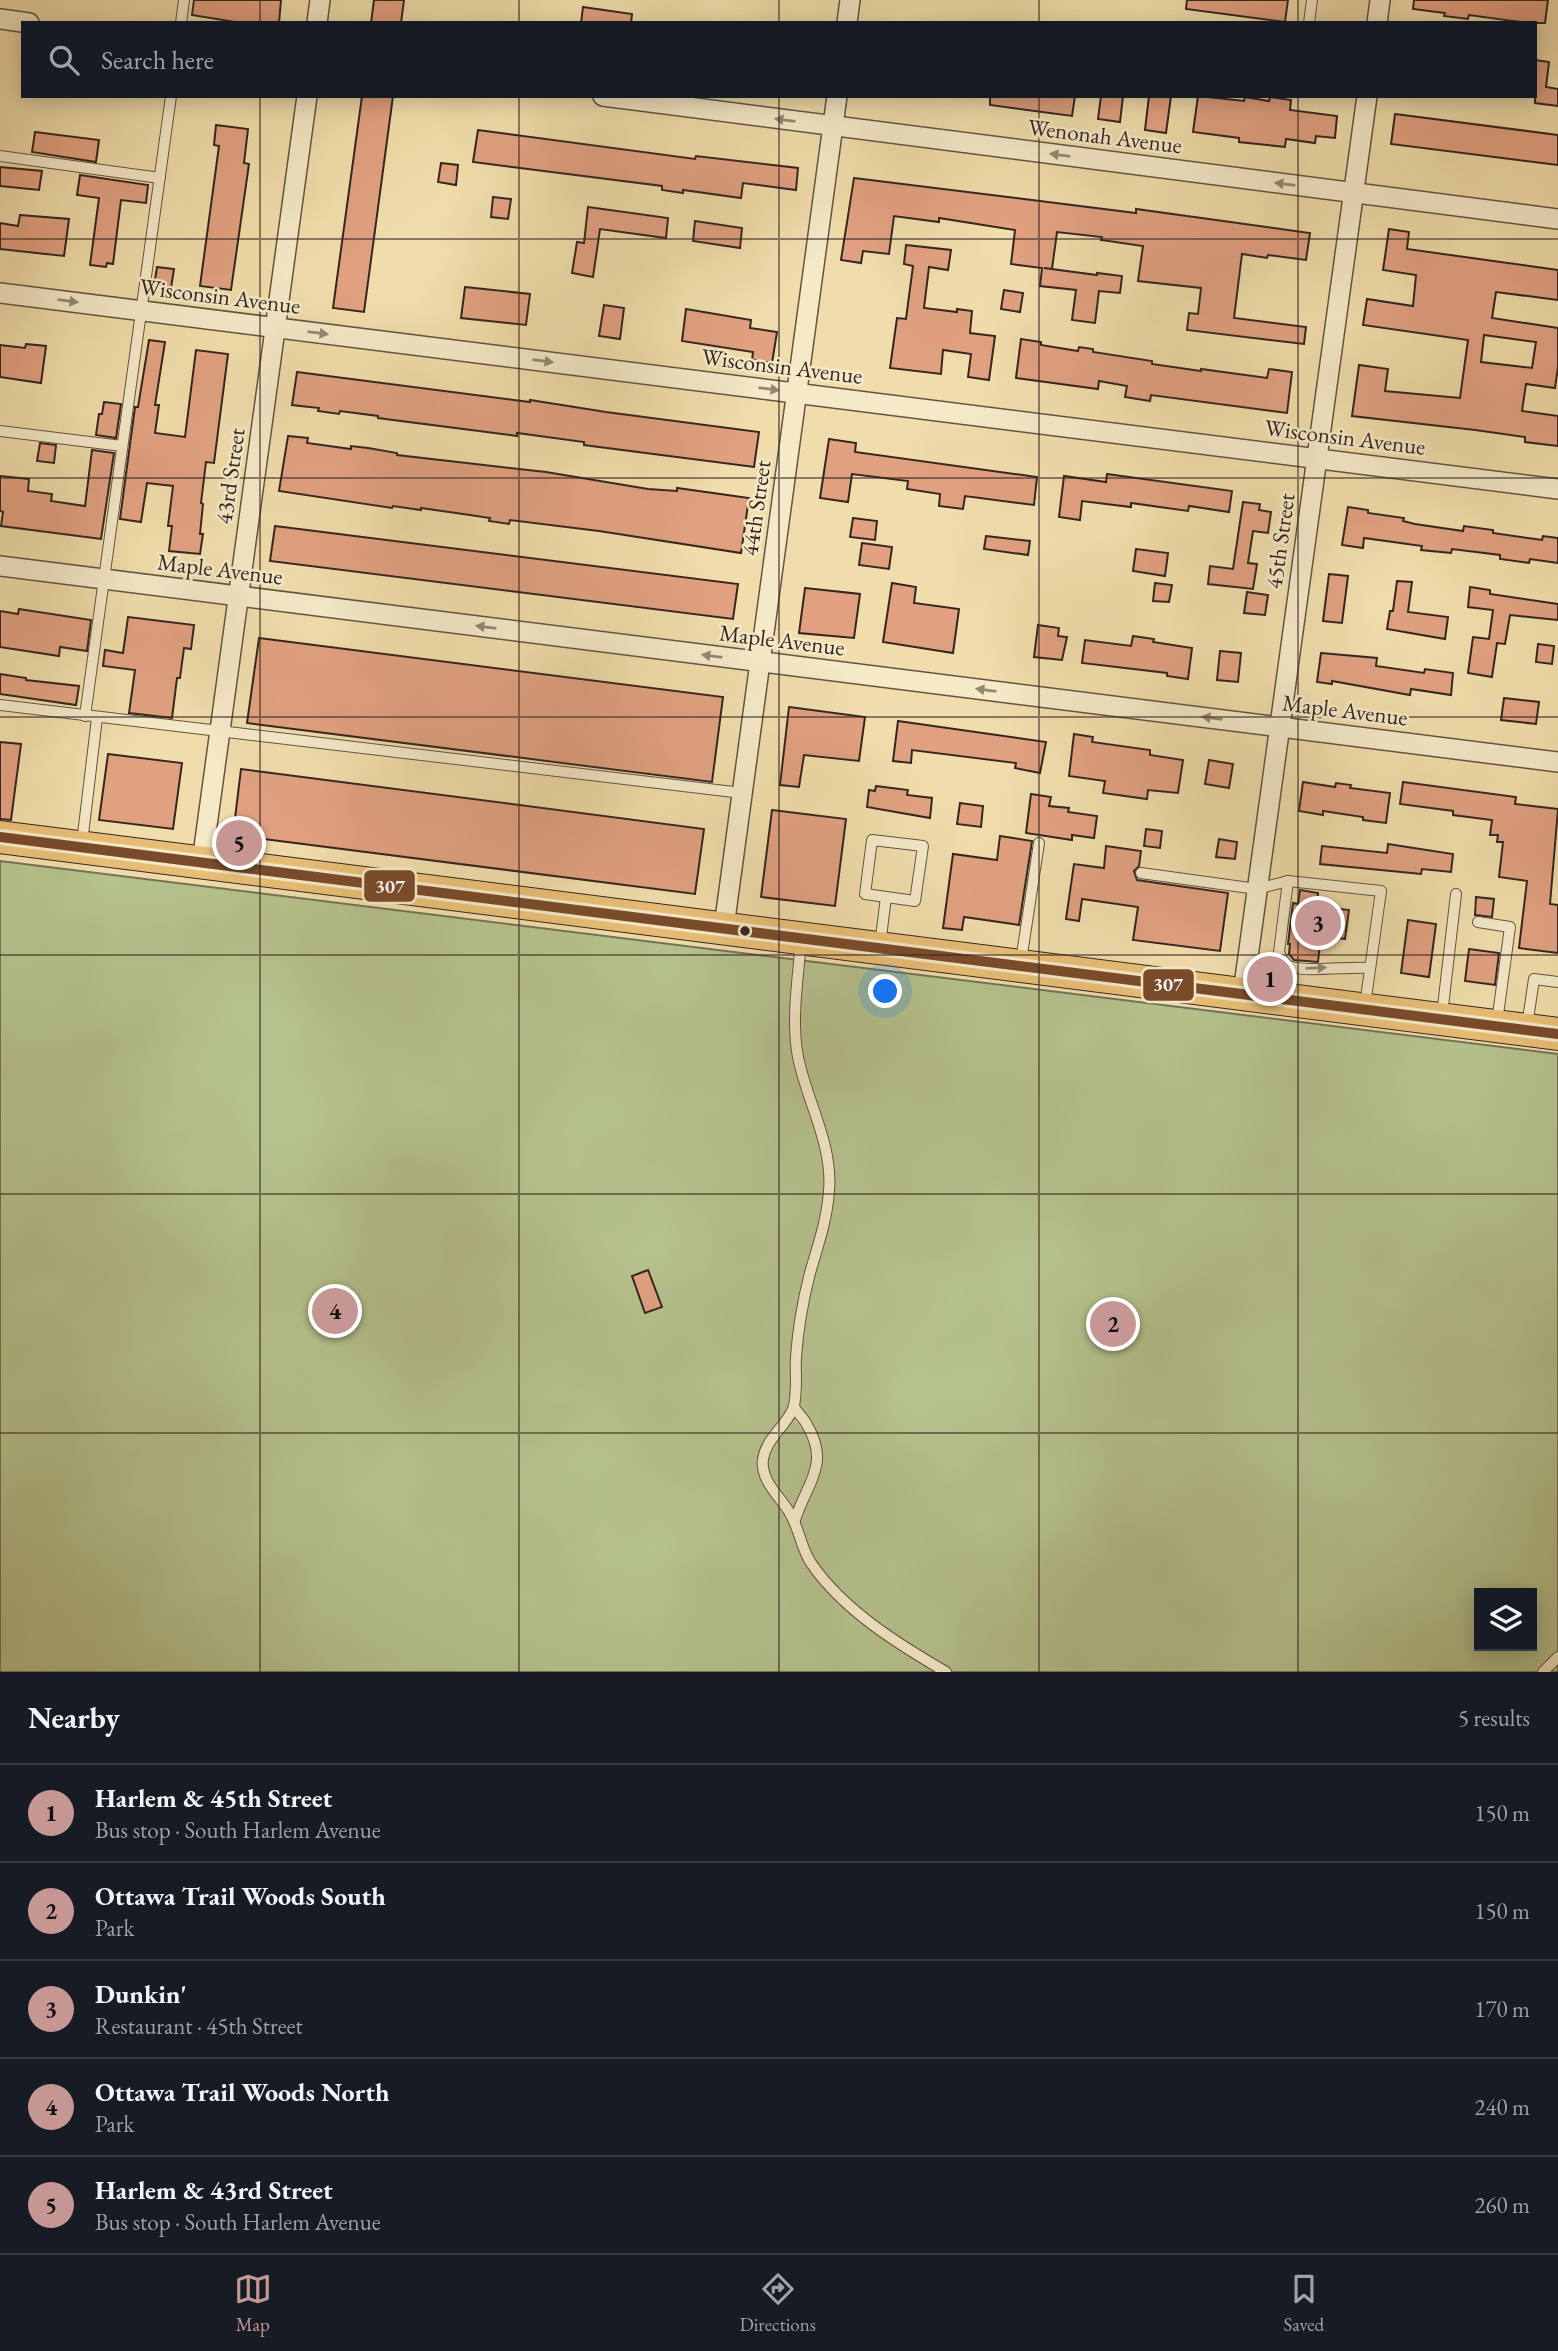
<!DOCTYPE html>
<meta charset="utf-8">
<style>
body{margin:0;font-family:"EB Garamond",serif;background:#20242c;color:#f1f3f6}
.controls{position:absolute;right:21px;bottom:21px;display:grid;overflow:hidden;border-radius:0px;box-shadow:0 4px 18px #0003}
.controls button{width:63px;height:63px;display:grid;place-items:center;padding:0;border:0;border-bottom:2px solid #363941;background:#171b24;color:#f1f3f6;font:35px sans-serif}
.you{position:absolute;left:886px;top:992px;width:24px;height:24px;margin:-18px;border:5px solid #fff;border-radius:50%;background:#1a73e8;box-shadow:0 0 0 10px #1a73e833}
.badge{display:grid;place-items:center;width:46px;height:46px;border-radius:50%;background:#c59692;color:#111;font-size:23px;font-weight:700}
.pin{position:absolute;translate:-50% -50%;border:4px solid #fff;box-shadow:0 2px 7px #0006}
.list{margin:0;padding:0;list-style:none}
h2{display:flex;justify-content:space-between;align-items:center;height:91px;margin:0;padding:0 28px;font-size:30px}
h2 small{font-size:23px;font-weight:400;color:#9ea1a6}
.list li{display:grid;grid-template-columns:46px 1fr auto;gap:21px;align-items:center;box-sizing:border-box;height:98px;padding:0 28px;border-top:2px solid #363941}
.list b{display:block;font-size:26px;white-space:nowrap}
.list p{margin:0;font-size:23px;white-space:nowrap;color:#9ea1a6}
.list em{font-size:23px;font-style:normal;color:#9ea1a6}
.icon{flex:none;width:38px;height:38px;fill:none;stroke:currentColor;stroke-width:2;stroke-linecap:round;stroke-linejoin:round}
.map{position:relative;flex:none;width:1558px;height:1672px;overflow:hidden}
.search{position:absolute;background:#171b24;box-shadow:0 4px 18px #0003;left:21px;right:21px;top:21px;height:77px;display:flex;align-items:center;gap:18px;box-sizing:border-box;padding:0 24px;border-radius:0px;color:#9ea1a6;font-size:26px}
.sheet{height:581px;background:#171b24}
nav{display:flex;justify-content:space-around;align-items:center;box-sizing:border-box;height:98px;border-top:2px solid #363941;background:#171b24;font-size:19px;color:#9ea1a6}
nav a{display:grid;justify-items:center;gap:4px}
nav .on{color:#c59692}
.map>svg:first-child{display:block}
.green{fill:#b5c28d;stroke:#747456;stroke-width:2;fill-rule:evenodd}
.building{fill:#e1a181;stroke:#342620;stroke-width:2;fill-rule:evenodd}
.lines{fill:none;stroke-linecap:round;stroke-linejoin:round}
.service-casing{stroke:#635443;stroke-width:12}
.minor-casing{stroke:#635443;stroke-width:22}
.primary-casing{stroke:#342620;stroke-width:34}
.service{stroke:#f5e9c8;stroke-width:10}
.minor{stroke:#f5e9c8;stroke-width:19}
.primary{stroke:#e8be76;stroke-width:32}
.bus-1-casing{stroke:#f5e9c8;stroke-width:16}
.bus-1{stroke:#7a4b2a;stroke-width:10}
.oneway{fill:#948874}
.grid{fill:none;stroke:#342620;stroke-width:2;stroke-opacity:0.55}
.bus-dot{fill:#342620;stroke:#f5e9c8;stroke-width:2.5}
.labels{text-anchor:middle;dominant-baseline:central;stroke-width:5;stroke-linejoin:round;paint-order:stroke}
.street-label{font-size:23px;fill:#342620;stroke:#f5e9c8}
.line-badge{stroke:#f5e9c8;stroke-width:2.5}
.badge-label{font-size:19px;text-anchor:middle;font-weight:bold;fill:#fff}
</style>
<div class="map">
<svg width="1558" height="1672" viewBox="0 0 1558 1672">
<rect width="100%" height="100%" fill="#f0ddab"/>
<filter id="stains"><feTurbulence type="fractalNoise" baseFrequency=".00286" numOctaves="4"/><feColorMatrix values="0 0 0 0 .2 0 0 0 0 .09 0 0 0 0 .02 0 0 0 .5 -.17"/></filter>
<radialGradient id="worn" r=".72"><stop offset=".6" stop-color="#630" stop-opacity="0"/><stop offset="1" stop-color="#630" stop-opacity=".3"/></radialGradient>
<path class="green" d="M0,861L1558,1054V1672H0ZM1479,1593H1532V1646H1479Z"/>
<g class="building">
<path d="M194,0H281L279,23H241L192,15Z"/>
<path d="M374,0H404L401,23H371Z"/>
<path d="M1187,0H1288L1285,22L1186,9Z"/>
<path d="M1414,0H1548L1545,23H1528L1469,15L1468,19L1444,16L1445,13L1413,9Z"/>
<path d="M583,7L632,14L631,23H581Z"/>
<path d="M1535,60L1549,62L1546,87L1558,89V106L1535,103Z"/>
<path d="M362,96H393L364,312L333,308Z"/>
<path d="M990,96H1075L1072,116L990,105Z"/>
<path d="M1101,96H1123L1120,122L1098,119Z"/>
<path d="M1149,96H1171L1166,133L1145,130Z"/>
<path d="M1198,96L1244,101L1245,97L1269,101L1270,97L1291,100L1290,110L1337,116L1335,138L1316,136L1315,143L1286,139L1285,147L1239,142V138L1193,132Z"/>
<path d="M1395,114L1558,135V165L1391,144Z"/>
<path d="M216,125L248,129L244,163L249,164L231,290L200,286L219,146L214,145Z"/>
<path d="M478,130L695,159L696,156L798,168L796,190L743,183L741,198L683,190V193L662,190V186L473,162Z"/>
<path d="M35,132L99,140L96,162L32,152Z"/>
<path d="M441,163L458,165L456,185L438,182Z"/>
<path d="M0,167L42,171L39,190L0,186Z"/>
<path d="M80,175L148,185L146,203L121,200L113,264L107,263L106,267L90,265L99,198L77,195Z"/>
<path d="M854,178L1136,213V209L1310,233L1306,260L1268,255L1267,258L1242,254L1234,318L1306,327L1304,344L1187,330L1189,313L1198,314L1201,288L1138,281L1143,246L1101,240L1102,237L1057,232L1052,269L1044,268L1097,275V273L1122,276L1120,293L1099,291L1095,323L1072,320L1076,290L1040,286L1042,268L1011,264L1015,230L939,218V222L894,216L889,254L863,251L861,263L841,260Z"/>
<path d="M493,197L511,199L508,219L491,217Z"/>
<path d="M588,207L668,218L666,238L600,229L593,277L572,273L577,242L584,243Z"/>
<path d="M20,215L69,219L64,256L0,249V223L18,226Z"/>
<path d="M695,221L742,228L740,248L693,241Z"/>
<path d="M1389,229L1409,232L1407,249L1558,270V300L1496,292L1492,318L1558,328V367L1555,388L1526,384L1522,411L1558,416V446L1525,442V437L1475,430L1352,416L1359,365L1388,369L1385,391L1460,398L1468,340L1363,325L1367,299L1413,306L1416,275L1383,270ZM1484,335L1536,342L1532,368L1481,362Z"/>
<path d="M906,245L951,250L948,270L929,267L924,308L957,312V309L972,311L970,333L995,336L989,380L968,377L971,354L943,350L941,374L890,368L897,318L906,319L913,266L904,264Z"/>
<path d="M157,267L174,269L171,288L154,286Z"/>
<path d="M465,287L530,294L526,325L461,318Z"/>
<path d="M1004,290L1023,293L1020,312L1001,309Z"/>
<path d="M604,305L624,308L620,339L599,336Z"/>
<path d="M686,309L751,320L750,328L777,332L772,363L752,360L753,352L682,341Z"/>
<path d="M1021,339L1041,342V345L1078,351L1079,347L1093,349V352L1152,361V364L1201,371V369L1267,378L1269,369L1292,372L1287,413L1151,395L1150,401L1125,397L1127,386L1099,381L1098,389L1016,378Z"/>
<path d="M149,340L165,342L155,405H159L155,433L185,437L196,350L228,354L214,463L206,462L201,503L203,504L200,534H203L200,554L169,551L172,526H168L173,486L147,483L141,522L120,519L135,407H138Z"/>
<path d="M26,344L46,346L41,383L0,377V345L25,348Z"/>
<path d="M297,372L530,402V400L606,412L759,432L754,467L584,445V442L517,433V436L378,418V416L340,411L339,414L318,411L319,408L292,405Z"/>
<path d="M104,402L121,404L116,438L96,435L99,414H102Z"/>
<path d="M288,436L308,438L307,443L351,449V446L368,448L397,453V455L546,472L648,489L677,491V488L749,498L741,553L599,531L510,520L509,524L489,521L490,518L463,514L421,508V510L393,506L392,508L279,491Z"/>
<path d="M829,439L856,443L855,452L1037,477L1034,505L965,496L963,509L939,506L940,494L907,489L908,481L852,474L848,502L820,498Z"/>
<path d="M40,443L56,445L54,463L37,461Z"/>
<path d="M92,450L114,453L101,539L1,526L3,512L0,511V476L29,479L28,491L52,494L51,501L85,506Z"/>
<path d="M1107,474L1232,491L1229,512L1189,506L1188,511L1131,503V507L1082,501L1080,520L1059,517L1064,476L1106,482Z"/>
<path d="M1243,502L1260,504L1259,510L1271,512L1268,533L1253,531L1248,563L1257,564L1253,589L1208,584L1210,566L1233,569Z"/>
<path d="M1348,507L1368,510V513L1404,518L1403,521L1415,524L1463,531L1464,526L1493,530V533L1542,540L1543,536L1558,538V563L1530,559L1529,563L1500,559V555L1452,549L1451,553L1421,550L1422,546L1364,538L1363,548L1342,545Z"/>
<path d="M853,518L877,521L875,540L850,537Z"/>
<path d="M275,526L738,584L733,619L270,561Z"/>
<path d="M986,536L1030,541L1028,555L984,549Z"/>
<path d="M862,543L892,547L889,569L859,565Z"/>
<path d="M1136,549L1168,553L1165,576L1133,571Z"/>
<path d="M1329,574L1348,576L1342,623L1323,621Z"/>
<path d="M1397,581L1412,582L1408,612L1448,617L1445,639L1387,629L1390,611H1393Z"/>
<path d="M892,583L916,587L914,603L959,609L953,653L883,642Z"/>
<path d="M1155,583L1172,585L1169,602L1153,601Z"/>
<path d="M1470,587L1490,590V594L1558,604V620L1510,615L1505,644L1497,643L1492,677L1468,673L1473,637L1489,639L1493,610L1468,607Z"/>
<path d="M805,588L860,594L854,638L799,633Z"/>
<path d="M1247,592L1268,595L1265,615L1244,613Z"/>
<path d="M19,609L91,620L87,651L60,647L59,656L0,647V611L18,614Z"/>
<path d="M128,617L194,625L191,649L184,648L180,678H177L172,718L129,713L135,670L103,666L105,650L123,653Z"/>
<path d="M1038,625L1059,628L1058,636L1067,637L1062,660L1034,657Z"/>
<path d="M1133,636L1154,639L1153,642L1192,648L1188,679L1167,676V673L1082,663L1085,640L1131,646Z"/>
<path d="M259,638L723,697L712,782L247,723Z"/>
<path d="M1538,644L1554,646L1552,664L1536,662Z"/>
<path d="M1220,651L1241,653L1238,682L1217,680Z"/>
<path d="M1321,653L1377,658L1376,666L1424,673L1425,669L1453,673L1451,695L1411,689L1410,695L1332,681V684L1317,682Z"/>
<path d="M0,674L26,678V680L79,686L76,705L0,694Z"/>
<path d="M1504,698L1539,702L1536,724L1501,720Z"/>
<path d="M789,707L865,717L859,761L804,755L799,787L780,785Z"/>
<path d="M898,721L1046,742L1040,773L1015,768L1016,763L912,750L911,763L893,761Z"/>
<path d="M1074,734L1093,737L1092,742L1150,750V755L1183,760L1178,793L1148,790L1147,799L1103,793L1105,781L1069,776Z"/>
<path d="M0,742L21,744L11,820L0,819Z"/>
<path d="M108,754L182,763L173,829L99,820Z"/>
<path d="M1209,760L1233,764L1229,788L1205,784Z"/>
<path d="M241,769L704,829L695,894L233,835Z"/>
<path d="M1303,782L1335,787L1336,783L1351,785L1350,788L1390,793L1386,823L1363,820V817L1323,811V815L1299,811Z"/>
<path d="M1403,782L1516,797L1515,804L1558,809L1550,904L1558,905V953L1519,948L1527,881L1499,877L1503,842H1497L1498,835H1490L1492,820L1453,815V811L1400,804Z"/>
<path d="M876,786L908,790L907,795L932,798L930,818L867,807L869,790L875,791Z"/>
<path d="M1031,794L1051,797L1049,806L1069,808L1068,812L1097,816L1094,838L1072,835V840L1026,833Z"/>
<path d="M960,803L983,806L981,827L957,824Z"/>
<path d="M772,810L846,819L835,906L761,897Z"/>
<path d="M1146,829L1162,831L1160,848L1144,846Z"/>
<path d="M1000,836L1032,841L1019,925L964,917L962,930L943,928L953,854L997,860Z"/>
<path d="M1219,839L1237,842L1235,859L1216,857Z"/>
<path d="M1388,844L1453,854L1451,872L1422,869L1421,874L1320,864L1322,846L1387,853Z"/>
<path d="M1106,846L1141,851L1139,866L1134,871L1137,880L1228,893L1220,951L1133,940L1138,907L1082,899L1079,921L1066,919L1074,864L1104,868Z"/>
<path d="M1300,890L1318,893L1317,906L1349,910L1345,939L1321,935L1318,962L1294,960L1289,954L1290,944H1288L1293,903L1298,904Z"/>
<path d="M1476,897L1494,899L1492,917L1475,915Z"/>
<path d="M1408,920L1436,924L1429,977L1401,973Z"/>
<path d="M1469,949L1499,953L1495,985L1465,981Z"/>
<path d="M648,1270L662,1307L645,1313L632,1276Z"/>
</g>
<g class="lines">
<defs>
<g id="service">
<path d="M181,23L184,0"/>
<path d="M1309,23L1312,0"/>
<path d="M0,156L160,178"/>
<path d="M0,431L122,446"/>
<path d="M0,705L742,793"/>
<path d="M85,716L171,96"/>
<path d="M872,840L923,846L915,901L865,894Z"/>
<path d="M82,843L97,718"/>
<path d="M1141,873L1257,889L1288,881L1381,891L1365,1005"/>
<path d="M1288,881L1279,952C1282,958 1283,963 1289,966C1302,973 1352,966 1370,968"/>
<path d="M1478,922L1510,927L1497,1022"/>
<path d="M801,941C798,979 791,1020 798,1057C807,1102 833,1144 829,1191C827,1220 818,1245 810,1273C803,1300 798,1328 796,1357C795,1372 798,1395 793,1409C785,1427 766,1439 763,1459C760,1479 778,1495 788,1510C799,1526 800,1546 811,1563C843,1610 898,1644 946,1672"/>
<path d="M880,945L886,897"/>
<path d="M1021,961L1039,843"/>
<path d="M1442,1015L1456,894"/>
<path d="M1527,1026L1534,979L1558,982"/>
<path d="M794,1407C798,1414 804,1418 807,1425C831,1465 806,1484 795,1520"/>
<path d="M1543,1672L1558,1657"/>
</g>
<g id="minor">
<path d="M0,19L29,23"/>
<path d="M317,23L320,0"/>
<path d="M847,23L850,0"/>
<path d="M1377,23L1380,0"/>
<path d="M603,96L1558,219"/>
<path d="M0,293L1558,489"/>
<path d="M0,566L1558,762"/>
<path d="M202,862L307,96"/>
<path d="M724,927L837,96"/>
<path d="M1243,993L1367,96"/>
</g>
<path id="primary" d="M0,837L1558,1034"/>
</defs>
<use href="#service" class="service-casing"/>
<use href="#minor" class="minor-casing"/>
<use href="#primary" class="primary-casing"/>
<use href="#service" class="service"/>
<use href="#minor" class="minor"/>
<use href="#primary" class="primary"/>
<defs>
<path id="bus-1" d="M0,837L1558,1034"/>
</defs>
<use href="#bus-1" class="bus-1-casing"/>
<use href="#bus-1" class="bus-1"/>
</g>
<defs><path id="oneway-solid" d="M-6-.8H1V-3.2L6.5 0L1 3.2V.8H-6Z" transform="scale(1.75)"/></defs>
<g class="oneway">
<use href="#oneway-solid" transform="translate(785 120) rotate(-173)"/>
<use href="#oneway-solid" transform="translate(1060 155) rotate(-173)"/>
<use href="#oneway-solid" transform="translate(1285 184) rotate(-173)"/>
<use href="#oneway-solid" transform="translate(68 301) rotate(7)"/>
<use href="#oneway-solid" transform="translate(318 333) rotate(7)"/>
<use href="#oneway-solid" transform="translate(543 361) rotate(7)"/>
<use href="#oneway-solid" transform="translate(769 389) rotate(7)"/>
<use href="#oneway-solid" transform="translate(486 627) rotate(-173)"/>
<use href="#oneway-solid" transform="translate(712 656) rotate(-173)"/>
<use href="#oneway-solid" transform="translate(986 690) rotate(-173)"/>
<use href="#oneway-solid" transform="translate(1212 718) rotate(-173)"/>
<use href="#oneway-solid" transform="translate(1316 968) rotate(-2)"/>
</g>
<path class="grid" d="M260,0V23M519,0V23M779,0V23M1039,0V23M1298,0V23M260,96V1672M519,96V1672M779,96V1672M1039,96V1672M1298,96V1672M0,239H1558M0,478H1558M0,717H1558M0,955H1558M0,1194H1558M0,1433H1558"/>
<circle class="bus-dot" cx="745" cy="931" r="6"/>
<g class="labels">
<g class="street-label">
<text transform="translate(1105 136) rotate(7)">Wenonah Avenue</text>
<text transform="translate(220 296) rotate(7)">Wisconsin Avenue</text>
<text transform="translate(782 366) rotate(7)">Wisconsin Avenue</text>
<text transform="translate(1345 437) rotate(7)">Wisconsin Avenue</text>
<text transform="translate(230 476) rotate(-82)">43rd Street</text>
<text transform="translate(756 508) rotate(-82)">44th Street</text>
<text transform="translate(1280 541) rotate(-82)">45th Street</text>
<text transform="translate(220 569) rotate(7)">Maple Avenue</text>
<text transform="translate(782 640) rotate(7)">Maple Avenue</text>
<text transform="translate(1345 710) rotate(7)">Maple Avenue</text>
</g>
</g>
<g class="line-badge">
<rect x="363" y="869" width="53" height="34" rx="7" fill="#7a4b2a"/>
<rect x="1142" y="968" width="53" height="34" rx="7" fill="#7a4b2a"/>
</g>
<g class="badge-label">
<text x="390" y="893">307</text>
<text x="1168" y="991">307</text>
</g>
<rect width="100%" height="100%" filter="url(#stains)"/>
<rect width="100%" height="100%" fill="url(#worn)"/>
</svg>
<div class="controls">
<button><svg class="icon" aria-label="layers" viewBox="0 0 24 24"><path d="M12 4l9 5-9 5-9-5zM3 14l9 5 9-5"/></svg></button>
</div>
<div class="you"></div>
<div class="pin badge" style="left:1270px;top:979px">1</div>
<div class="pin badge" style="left:1113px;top:1324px">2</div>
<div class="pin badge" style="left:1318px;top:923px">3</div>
<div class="pin badge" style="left:335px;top:1311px">4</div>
<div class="pin badge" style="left:239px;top:843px">5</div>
<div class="search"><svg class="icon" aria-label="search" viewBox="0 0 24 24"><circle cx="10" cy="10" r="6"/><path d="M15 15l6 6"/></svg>Search here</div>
</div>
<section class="sheet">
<h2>Nearby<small>5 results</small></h2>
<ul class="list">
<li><span class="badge">1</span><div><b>Harlem &amp; 45th Street</b><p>Bus stop · South Harlem Avenue</p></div><em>150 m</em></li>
<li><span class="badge">2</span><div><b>Ottawa Trail Woods South</b><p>Park</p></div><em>150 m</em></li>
<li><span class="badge">3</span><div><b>Dunkin'</b><p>Restaurant · 45th Street</p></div><em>170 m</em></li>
<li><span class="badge">4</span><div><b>Ottawa Trail Woods North</b><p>Park</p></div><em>240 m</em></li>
<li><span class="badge">5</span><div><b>Harlem &amp; 43rd Street</b><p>Bus stop · South Harlem Avenue</p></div><em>260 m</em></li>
</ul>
</section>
<nav>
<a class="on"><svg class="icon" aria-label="map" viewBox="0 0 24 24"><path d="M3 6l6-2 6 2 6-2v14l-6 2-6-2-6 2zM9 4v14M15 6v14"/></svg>Map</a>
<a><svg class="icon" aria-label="directions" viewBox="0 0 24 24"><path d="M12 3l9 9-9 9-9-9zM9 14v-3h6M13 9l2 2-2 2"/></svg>Directions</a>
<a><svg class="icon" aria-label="saved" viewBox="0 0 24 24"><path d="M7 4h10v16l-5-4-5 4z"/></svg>Saved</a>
</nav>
